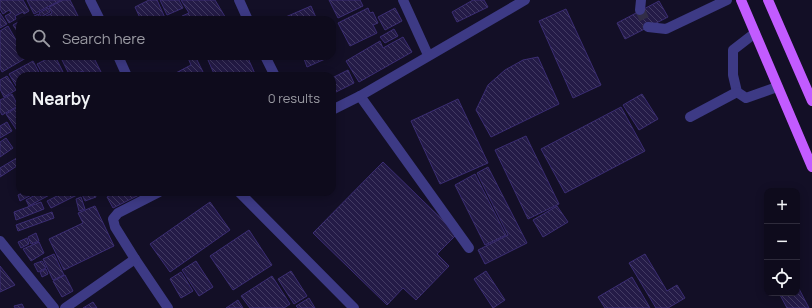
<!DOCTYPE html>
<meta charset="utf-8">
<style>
body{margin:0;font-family:Manrope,sans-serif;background:#171425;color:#f1f3f6}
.controls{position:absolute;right:12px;bottom:12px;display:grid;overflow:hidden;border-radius:8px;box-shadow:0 2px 10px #0003}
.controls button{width:36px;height:36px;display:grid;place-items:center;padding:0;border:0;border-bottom:1px solid #2e2b3b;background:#0e0b1c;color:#f1f3f6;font:20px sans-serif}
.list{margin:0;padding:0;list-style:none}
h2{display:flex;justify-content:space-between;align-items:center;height:52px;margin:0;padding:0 16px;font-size:17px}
h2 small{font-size:13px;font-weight:400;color:#9b9ba3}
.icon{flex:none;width:22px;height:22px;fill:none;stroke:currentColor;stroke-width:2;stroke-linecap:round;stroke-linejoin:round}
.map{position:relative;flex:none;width:812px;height:308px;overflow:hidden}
.search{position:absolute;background:#0e0b1c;box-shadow:0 2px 10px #0003;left:16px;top:16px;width:320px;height:44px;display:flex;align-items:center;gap:10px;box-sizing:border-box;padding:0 14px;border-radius:12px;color:#9b9ba3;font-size:15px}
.panel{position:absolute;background:#0e0b1c;box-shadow:0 2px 10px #0003;left:16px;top:72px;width:320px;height:124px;border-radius:12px}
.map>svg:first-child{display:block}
.building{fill:url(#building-back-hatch);stroke:#3b2d73}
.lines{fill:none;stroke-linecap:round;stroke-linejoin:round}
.minor-tunnel{stroke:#312d47;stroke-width:10;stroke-dasharray:10 5;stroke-linecap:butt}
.minor{stroke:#3d3a85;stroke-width:10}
.major{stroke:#c25bff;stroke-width:10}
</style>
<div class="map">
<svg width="812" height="308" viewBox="0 0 812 308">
<defs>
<pattern id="building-back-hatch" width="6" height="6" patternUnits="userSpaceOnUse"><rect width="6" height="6" fill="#241b47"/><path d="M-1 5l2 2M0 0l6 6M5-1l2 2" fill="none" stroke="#433b63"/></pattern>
</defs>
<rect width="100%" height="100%" fill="#130f26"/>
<g class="building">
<path d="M0,0H23L29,11L24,14L23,12L15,16L16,19L9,23L5,16L11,13L9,10L3,14L0,9Z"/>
<path d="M27,0H61L34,14Z"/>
<path d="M63,0H70L80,20H43L42,18L52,13L49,7Z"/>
<path d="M149,0H157L166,20H137L140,18L135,7Z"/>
<path d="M160,0H179L183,8L167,15Z"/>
<path d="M181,0H215L227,20H184L182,16L189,13Z"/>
<path d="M329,0H360L363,6L338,18Z"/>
<path d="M473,0H484L488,7L457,22L452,12Z"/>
<path d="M659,1L668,17L625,39L617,23Z"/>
<path d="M311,6L317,20H282L281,19Z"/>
<path d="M48,8L50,12L41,17L39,13Z"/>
<path d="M368,8L370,13L373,12L378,23L373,25L377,33L350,46L338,23Z"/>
<path d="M395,8L402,21L385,30L378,17Z"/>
<path d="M566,9L601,85L573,98L539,21Z"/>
<path d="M0,13L7,24L0,28Z"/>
<path d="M38,14L41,20H27Z"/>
<path d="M20,21V29L17,31L13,25Z"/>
<path d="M8,26L20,47V56H25L26,58L2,72L0,68V31Z"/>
<path d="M394,29L398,36L385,43L380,37Z"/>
<path d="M403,37L412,52L359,82L346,61L380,41L383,48Z"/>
<path d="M53,56H55L65,76H48L47,73L43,75L37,64Z"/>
<path d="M60,56H93L103,76H86L83,71L70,76Z"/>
<path d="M192,56H195L205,76H170L191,65L188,58Z"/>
<path d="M217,56H247L256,76H215L208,60Z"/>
<path d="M303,56H332L307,67Z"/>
<path d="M538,57L559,104L491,137L476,110L488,85L505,70L523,60Z"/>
<path d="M33,61L41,76H20V88L18,89L9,74Z"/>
<path d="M348,70L354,83L334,93L332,89V78Z"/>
<path d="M7,76L16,90L4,97L0,89V80Z"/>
<path d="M12,94L18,106L2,115L0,111V100Z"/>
<path d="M642,94L658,119L639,130L623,105Z"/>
<path d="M458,99L488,163L440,184L411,121Z"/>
<path d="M621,107L645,151L565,193L541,149Z"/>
<path d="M16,108L20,113V135L6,114Z"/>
<path d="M7,122L12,131L0,138V126Z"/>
<path d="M526,136L559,204L528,219L495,150Z"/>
<path d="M6,138L13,148L0,157V142Z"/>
<path d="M20,156V164L0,177V168Z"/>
<path d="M383,162L457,234L437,254L449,266L416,300L403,288L387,305L313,233Z"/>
<path d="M488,167L527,243L485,264L478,250L508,235L477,173Z"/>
<path d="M475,174L506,235L485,245L455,185Z"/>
<path d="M24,192H37L20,201L18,195Z"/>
<path d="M41,192H55L29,206L26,200Z"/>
<path d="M65,192H75L77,195L51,208L47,201Z"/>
<path d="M81,192H94L96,197L85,201Z"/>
<path d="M117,192H145L113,208L107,197Z"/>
<path d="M81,197L85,209L79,211L76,199Z"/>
<path d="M41,202L44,209L16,220L14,212Z"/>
<path d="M210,202L230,230L170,272L150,244Z"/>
<path d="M95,206L114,246L64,270L49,239L83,223L78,213Z"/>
<path d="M557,206L568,222L543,237L533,220Z"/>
<path d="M52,212L54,218L18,231L16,225Z"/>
<path d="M249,230L272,265L233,290L210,256Z"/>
<path d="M36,233L39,241L31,244L28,237Z"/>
<path d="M27,238L29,244L21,248L18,242Z"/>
<path d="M39,242L44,253L31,261L23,249Z"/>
<path d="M54,254L64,275L53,280L43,259Z"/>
<path d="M645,254L667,291L677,285L685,298L668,308H656L629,263Z"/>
<path d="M42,261L46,268L38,272L34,264Z"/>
<path d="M196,261L213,287L199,296L182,270Z"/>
<path d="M0,266L15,285L0,292Z"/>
<path d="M46,269L48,274L42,277L40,272Z"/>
<path d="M291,271L307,296L294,304L278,279Z"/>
<path d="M486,271L505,300L493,308L474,279Z"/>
<path d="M181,272L193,291L181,298L170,279Z"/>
<path d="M65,275L73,291L62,297L53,281Z"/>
<path d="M272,276L290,304L284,308H250L241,296Z"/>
<path d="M632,277L650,308H605L598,297Z"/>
<path d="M797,285L809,308H787L779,293H797Z"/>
<path d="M309,298L315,308H298L296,306Z"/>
<path d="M238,300L243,308H226Z"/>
<path d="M93,302L97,308H83Z"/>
<path d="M22,304L24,308H15L14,306Z"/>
</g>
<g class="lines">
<path class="minor-tunnel" d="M640,10L648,27"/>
<g class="minor">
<path d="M90,0L100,20"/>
<path d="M239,0L248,20"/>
<path d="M403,0L428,55"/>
<path d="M640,10L641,0"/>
<path d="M648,27L666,29L727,0"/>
<path d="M755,33L733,50V75L737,92L746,98L777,87"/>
<path d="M118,56L127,76"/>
<path d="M265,56L275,76"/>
<path d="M360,96L469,248"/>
<path d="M332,110L360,96L525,0"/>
<path d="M690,117L737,92"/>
<path d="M239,192L354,308"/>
<path d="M0,241L54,308"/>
<path d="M135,259L168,308"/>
<path d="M65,308L135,259L115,227L113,219L118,213L159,192"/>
</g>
<g class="major">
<path d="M741,0L812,167"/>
<path d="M768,0L812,101"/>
</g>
</g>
</svg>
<div class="controls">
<button>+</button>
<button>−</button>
<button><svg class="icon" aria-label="locate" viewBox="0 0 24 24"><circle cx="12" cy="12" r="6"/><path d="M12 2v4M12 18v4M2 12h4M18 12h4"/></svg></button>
</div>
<div class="search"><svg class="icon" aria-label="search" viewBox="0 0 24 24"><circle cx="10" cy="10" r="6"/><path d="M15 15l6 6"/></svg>Search here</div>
<section class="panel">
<h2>Nearby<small>0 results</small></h2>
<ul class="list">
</ul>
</section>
</div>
